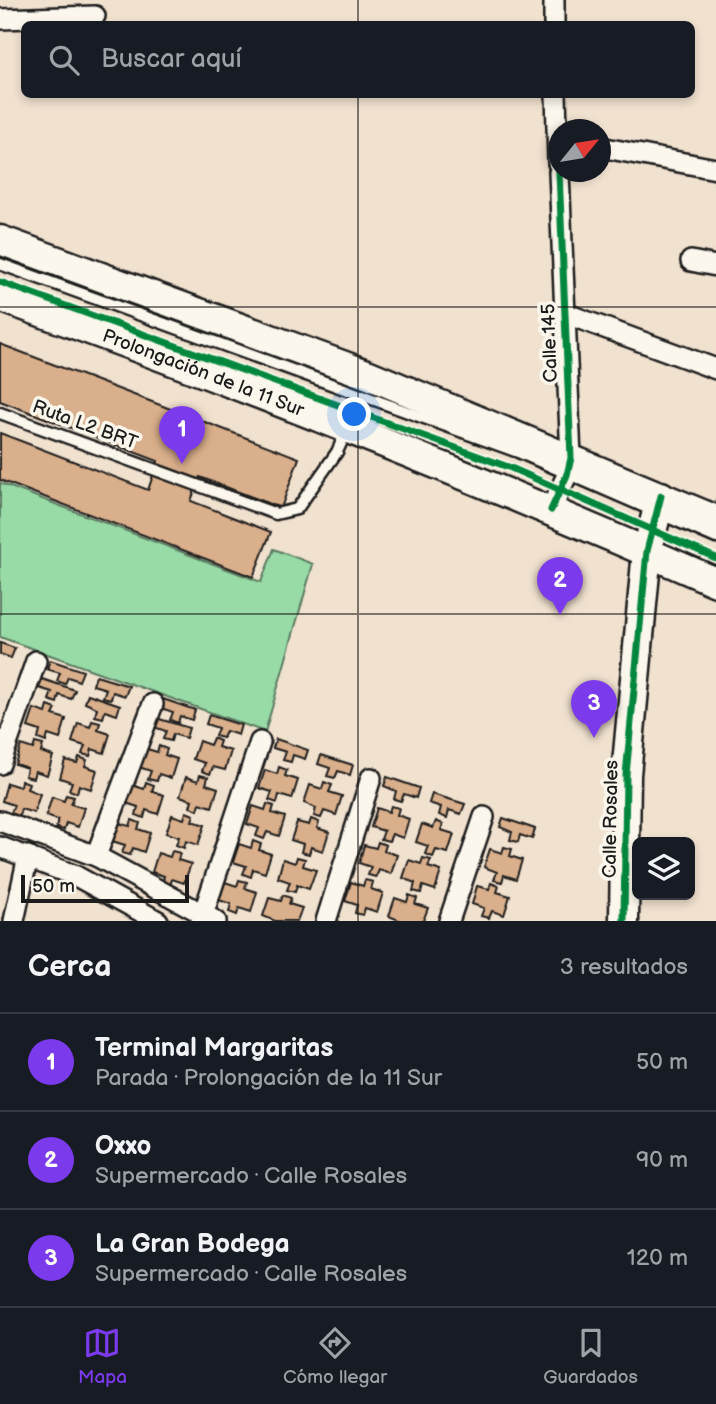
<!DOCTYPE html>
<html lang="es">
<meta charset="utf-8">
<style>
body{margin:0;font-family:"Balsamiq Sans",sans-serif;background:#20242c;color:#f1f3f6}
.controls{position:absolute;right:21px;bottom:21px;display:grid;overflow:hidden;border-radius:10px;box-shadow:0 4px 10px #0003}
.controls button{width:63px;height:63px;display:grid;place-items:center;padding:0;border:0;border-bottom:2px solid #363941;background:#171b24;color:#f1f3f6;font:35px sans-serif}
.compass{position:absolute;left:548px;top:119px;width:63px;height:63px;border-radius:50%;background:#171b24;box-shadow:0 4px 10px #0003;rotate:60deg}
.scale{position:absolute;left:21px;bottom:18px;width:168px;box-sizing:border-box;padding-left:7px;border:4px solid #1c1c1c;border-top:0;font-size:19px;line-height:24px;white-space:nowrap;color:#1c1c1c;-webkit-text-stroke:5px #fbf7ec;paint-order:stroke}
.you{position:absolute;left:355px;top:415px;width:24px;height:24px;margin:-18px;border:5px solid #fff;border-radius:50%;background:#1a73e8;box-shadow:0 0 0 10px #1a73e833}
.badge{display:grid;place-items:center;width:46px;height:46px;border-radius:50%;background:#7c3aed;color:#fff;font-size:23px;font-weight:700}
.pin{position:absolute;translate:-50% -58px;filter:drop-shadow(0 2px 4px #0008)}
.pin::after{content:'';position:absolute;top:37px;width:24px;height:21px;background:inherit;clip-path:polygon(0 0,100% 0,50% 100%)}
.list{margin:0;padding:0;list-style:none}
h2{display:flex;justify-content:space-between;align-items:center;height:91px;margin:0;padding:0 28px;font-size:30px}
h2 small{font-size:23px;font-weight:400;color:#9ea1a6}
.list li{display:grid;grid-template-columns:46px 1fr auto;gap:21px;align-items:center;box-sizing:border-box;height:98px;padding:0 28px;border-top:2px solid #363941}
.list b{display:block;font-size:26px;white-space:nowrap}
.list p{margin:0;font-size:23px;white-space:nowrap;color:#9ea1a6}
.list em{font-size:23px;font-style:normal;color:#9ea1a6}
.icon{flex:none;width:38px;height:38px;fill:none;stroke:currentColor;stroke-width:2;stroke-linecap:round;stroke-linejoin:round}
.map{position:relative;flex:none;width:716px;height:921px;overflow:hidden}
.search{position:absolute;background:#171b24;box-shadow:0 4px 10px #0003;left:21px;right:21px;top:21px;height:77px;display:flex;align-items:center;gap:18px;box-sizing:border-box;padding:0 24px;border-radius:10px;color:#9ea1a6;font-size:26px}
.sheet{height:385px;background:#171b24}
nav{display:flex;justify-content:space-around;align-items:center;box-sizing:border-box;height:98px;border-top:2px solid #363941;background:#171b24;font-size:19px;color:#9ea1a6}
nav a{display:grid;justify-items:center;gap:4px}
nav .on{color:#7c3aed}
.map>svg:first-child{display:block}
.green{fill:#98dba7;stroke:#5a7c62;stroke-width:2}
.building{fill:#daaf8b;stroke:#1c1c1c;stroke-width:2}
.lines{fill:none;stroke-linecap:round;stroke-linejoin:round}
.lane-casing{stroke:#1c1c1c;stroke-width:15}
.street-casing{stroke:#1c1c1c;stroke-width:24}
.secondary-casing{stroke:#1c1c1c;stroke-width:33}
.lane{stroke:#fbf7ec;stroke-width:10}
.street{stroke:#fbf7ec;stroke-width:19}
.secondary{stroke:#fbf7ec;stroke-width:28}
.cycleway-casing{stroke:#fbf7ec;stroke-width:11}
.cycleway{stroke:#00873e;stroke-width:7}
.grid{fill:none;stroke:#1c1c1c;stroke-width:2;stroke-opacity:0.55}
.labels{text-anchor:middle;dominant-baseline:central;stroke-width:7;stroke-linejoin:round;paint-order:stroke}
.street-label{font-size:19px;fill:#1c1c1c;stroke:#fbf7ec}
</style>
<div class="map">
<svg width="716" height="921" viewBox="0 0 716 921">
<rect width="100%" height="100%" fill="#f1e1cf"/>
<filter id="ink" filterUnits="userSpaceOnUse"><feTurbulence type="fractalNoise" baseFrequency=".0143" numOctaves="2"/><feDisplacementMap in="SourceGraphic" scale="14" xChannelSelector="R" yChannelSelector="G"/><feConvolveMatrix kernelMatrix="1 2 1 2 8 2 1 2 1" color-interpolation-filters="sRGB"/></filter>
<g filter="url(#ink)">
<path class="green" d="M0,483L261,582L274,549L313,564L265,732L0,637Z"/>
<g class="building">
<path d="M0,344L299,458L281,508L200,477L191,501L271,532L253,577L0,480V433L148,490L158,461L0,401Z"/>
<path d="M0,643L15,648L11,658L0,654Z"/>
<path d="M50,660L83,671L79,681L68,677L65,684L57,681L60,673L47,669Z"/>
<path d="M96,676L129,686L125,696L113,692L111,699L103,697L106,689L93,685Z"/>
<path d="M42,679L75,690L71,699L59,695L57,703L49,700L52,692L39,688Z"/>
<path d="M88,694L120,705L117,715L105,711L103,718L95,716L97,708L85,703Z"/>
<path d="M163,699L195,710L192,720L180,716L178,723L170,720L173,712L161,708Z"/>
<path d="M48,706L56,709L53,715L66,719L60,739L48,735L46,742L38,739L40,731L28,727L34,709L46,713Z"/>
<path d="M209,715L241,725L238,735L226,731L223,738L215,736L218,728L206,724Z"/>
<path d="M156,718L189,728L186,738L173,734L171,741L163,739L166,731L154,727Z"/>
<path d="M92,721L100,723L98,730L110,734L104,753L92,749L90,756L82,754L85,746L72,742L78,723L90,727Z"/>
<path d="M213,738L220,741L218,747L231,751L225,770L213,767L210,774L202,771L205,763L193,759L199,741L210,745Z"/>
<path d="M276,739L308,750L305,759L293,755L291,762L283,760L286,752L273,748Z"/>
<path d="M35,743L43,745L41,752L53,756L47,775L35,771L33,778L25,776L27,768L15,764L21,745L33,749Z"/>
<path d="M159,746L167,749L165,755L177,759L171,778L159,774L157,781L148,779L151,771L139,767L144,748L157,752Z"/>
<path d="M321,755L353,765L350,775L338,771L335,778L327,776L330,768L318,764Z"/>
<path d="M79,757L87,760L85,766L97,770L91,789L79,785L77,793L69,790L72,782L60,778L65,760L77,763Z"/>
<path d="M279,767L287,770L285,776L298,780L292,799L279,795L277,803L269,800L272,792L259,788L265,770L277,774Z"/>
<path d="M200,775L208,777L206,784L218,788L212,807L200,803L198,810L190,807L192,800L180,796L186,777L198,781Z"/>
<path d="M387,777L419,788L416,798L404,794L401,801L394,799L396,791L384,786Z"/>
<path d="M21,780L29,783L27,789L40,794L34,813L21,809L19,816L11,813L14,805L2,801L7,783L20,787Z"/>
<path d="M146,782L154,785L152,791L164,795L158,814L146,810L144,818L136,815L138,807L126,803L132,785L144,789Z"/>
<path d="M324,782L332,785L329,792L342,796L336,815L324,811L321,818L314,816L316,808L304,803L310,785L322,789Z"/>
<path d="M432,794L465,804L461,814L449,810L447,818L439,815L441,807L429,803Z"/>
<path d="M66,795L74,797L71,804L84,808L78,827L66,823L64,830L56,828L58,820L46,816L52,797L64,801Z"/>
<path d="M267,804L274,806L272,813L285,817L279,836L267,832L264,839L256,836L259,828L247,824L253,806L265,810Z"/>
<path d="M391,806L399,808L397,815L409,819L403,838L392,834L389,841L381,839L384,831L371,827L377,808L389,812Z"/>
<path d="M186,812L194,815L192,821L205,825L198,845L186,841L184,848L176,845L179,837L166,833L172,815L184,819Z"/>
<path d="M503,818L535,829L532,839L520,835L518,842L510,840L512,832L500,827Z"/>
<path d="M311,819L319,822L317,828L329,832L323,851L311,847L309,854L301,852L303,844L291,840L297,822L309,825Z"/>
<path d="M132,820L140,823L138,829L150,833L144,852L133,848L130,855L122,853L125,845L112,841L118,823L130,826Z"/>
<path d="M436,821L443,824L441,830L454,834L448,853L436,850L433,857L425,854L428,846L416,842L422,824L433,828Z"/>
<path d="M253,841L261,844L259,850L271,854L265,873L253,869L251,877L243,874L246,866L233,862L239,844L251,848Z"/>
<path d="M378,842L386,845L384,851L397,855L391,874L379,870L376,877L368,875L371,867L359,863L364,845L376,848Z"/>
<path d="M504,847L512,849L510,856L522,860L516,879L504,875L502,882L494,880L497,872L484,867L490,849L502,853Z"/>
<path d="M172,851L180,853L178,860L191,864L184,883L172,879L170,886L162,884L164,876L152,872L158,853L170,857Z"/>
<path d="M297,857L305,859L303,866L316,870L309,889L297,885L295,892L287,890L290,882L278,878L283,859L295,863Z"/>
<path d="M423,858L431,860L428,867L441,871L435,890L423,886L421,893L413,891L415,883L403,878L409,860L421,864Z"/>
<path d="M239,880L247,882L245,888L257,892L251,912L239,908L237,915L229,912L231,904L219,900L225,882L237,886Z"/>
<path d="M365,880L373,882L371,889L383,893L377,912L365,908L363,915L355,913L357,905L345,901L351,882L363,886Z"/>
<path d="M491,883L499,886L497,892L510,896L504,915L492,911L489,918L481,916L484,908L472,904L477,886L489,889Z"/>
<path d="M283,895L291,898L289,904L302,908L297,921H275L263,916L269,898L281,901Z"/>
<path d="M409,895L417,898L415,904L428,908L423,921H401L389,916L395,898L407,902Z"/>
</g>
<g class="lines">
<defs>
<g id="lane">
<path d="M0,264L518,452L716,538"/>
<path d="M0,413L276,514L297,509L337,452L363,395"/>
</g>
<g id="street">
<path d="M554,0V24"/>
<path d="M0,19L95,16"/>
<path d="M556,94L558,163"/>
<path d="M600,147L716,169"/>
<path d="M691,261L716,266"/>
<path d="M564,313L716,369"/>
<path d="M551,510L567,475L571,458L559,172"/>
<path d="M0,764L36,661"/>
<path d="M0,821L96,856L216,921"/>
<path d="M0,847L76,876L158,921"/>
<path d="M96,856L153,704"/>
<path d="M14,921L28,856"/>
<path d="M201,921L260,742"/>
<path d="M326,921L371,778"/>
<path d="M449,921L484,817"/>
</g>
<g id="secondary">
<path d="M0,240L369,375L716,520"/>
<path id="s1" d="M0,297C241,384 481,479 716,582"/>
<path d="M624,921L626,775L647,551L661,496"/>
</g>
</defs>
<use href="#lane" class="lane-casing"/>
<use href="#street" class="street-casing"/>
<use href="#secondary" class="secondary-casing"/>
<use href="#lane" class="lane"/>
<use href="#street" class="street"/>
<use href="#secondary" class="secondary"/>
<defs>
<g id="cycleway">
<path d="M0,282L511,468L716,558"/>
<path d="M551,510L567,475L571,458L559,172"/>
<path d="M624,921L626,775L647,551L661,496"/>
</g>
</defs>
<use href="#cycleway" class="cycleway-casing"/>
<use href="#cycleway" class="cycleway"/>
</g>
</g>
<path class="grid" d="M358,0V24M358,94V921M0,307H716M0,614H716"/>
<g class="labels">
<g class="street-label">
<text transform="translate(550 343) rotate(-92)">Calle 145</text>
<text stroke="none"><textPath href="#s1" startOffset="217">Prolongación de la 11 Sur</textPath></text>
<text transform="translate(85 425) rotate(20)">Ruta L2 BRT</text>
<text transform="translate(611 819) rotate(-89)">Calle Rosales</text>
</g>
</g>
</svg>
<div class="controls">
<button><svg class="icon" aria-label="layers" viewBox="0 0 24 24"><path d="M12 4l9 5-9 5-9-5zM3 14l9 5 9-5"/></svg></button>
</div>
<svg class="compass" viewBox="-18 -18 36 36"><path d="M0-13l5 13h-10z" fill="#e53935"/><path d="M0 13l5-13h-10z" fill="#9ea1a6"/></svg>
<div class="scale">50 m</div>
<div class="you"></div>
<div class="pin badge" style="left:182px;top:464px">1</div>
<div class="pin badge" style="left:560px;top:615px">2</div>
<div class="pin badge" style="left:594px;top:738px">3</div>
<div class="search"><svg class="icon" aria-label="search" viewBox="0 0 24 24"><circle cx="10" cy="10" r="6"/><path d="M15 15l6 6"/></svg>Buscar aquí</div>
</div>
<section class="sheet">
<h2>Cerca<small>3 resultados</small></h2>
<ul class="list">
<li><span class="badge">1</span><div><b>Terminal Margaritas</b><p>Parada · Prolongación de la 11 Sur</p></div><em>50 m</em></li>
<li><span class="badge">2</span><div><b>Oxxo</b><p>Supermercado · Calle Rosales</p></div><em>90 m</em></li>
<li><span class="badge">3</span><div><b>La Gran Bodega</b><p>Supermercado · Calle Rosales</p></div><em>120 m</em></li>
</ul>
</section>
<nav>
<a class="on"><svg class="icon" aria-label="map" viewBox="0 0 24 24"><path d="M3 6l6-2 6 2 6-2v14l-6 2-6-2-6 2zM9 4v14M15 6v14"/></svg>Mapa</a>
<a><svg class="icon" aria-label="directions" viewBox="0 0 24 24"><path d="M12 3l9 9-9 9-9-9zM9 14v-3h6M13 9l2 2-2 2"/></svg>Cómo llegar</a>
<a><svg class="icon" aria-label="saved" viewBox="0 0 24 24"><path d="M7 4h10v16l-5-4-5 4z"/></svg>Guardados</a>
</nav>
